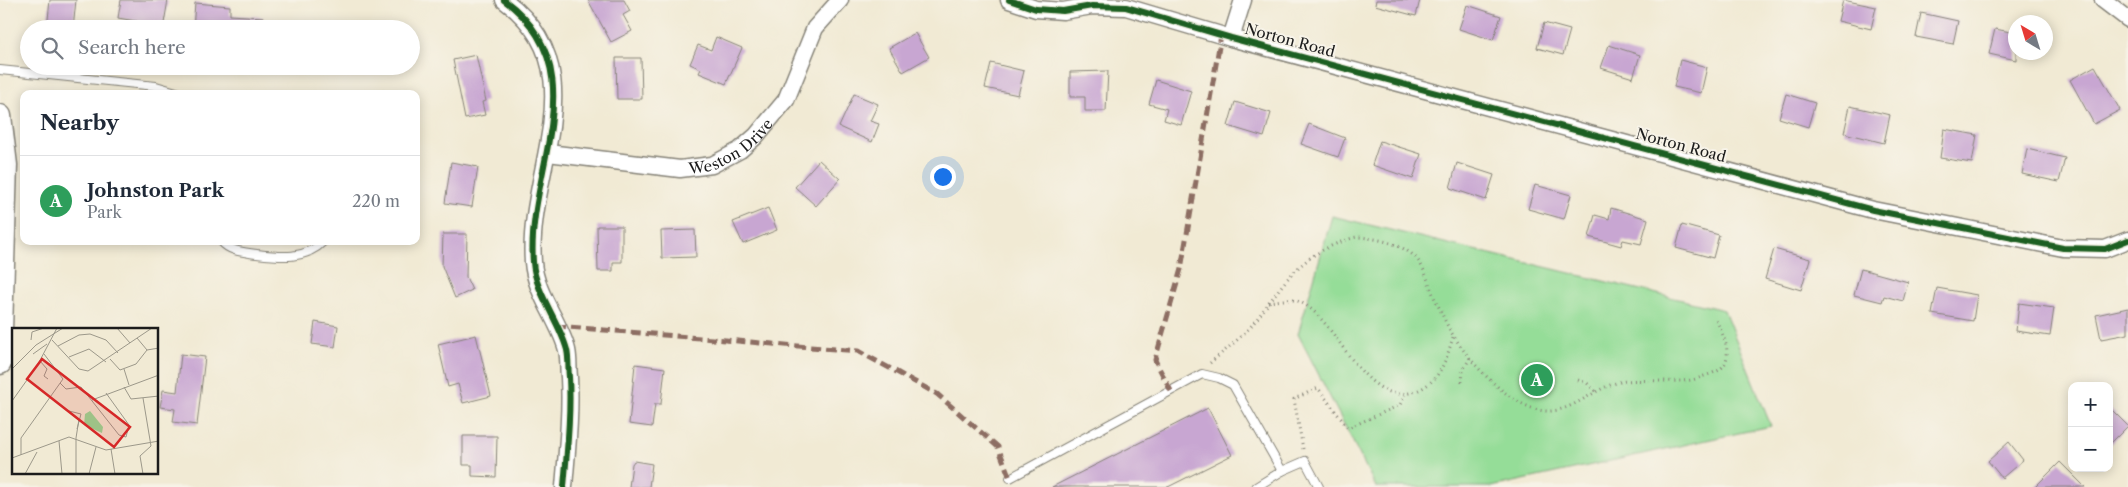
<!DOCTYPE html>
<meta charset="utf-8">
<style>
body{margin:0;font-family:"Libre Caslon Text",serif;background:#f2f2f3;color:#1f2937}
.controls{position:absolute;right:15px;bottom:15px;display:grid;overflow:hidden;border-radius:10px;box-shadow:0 2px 12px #0003}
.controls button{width:45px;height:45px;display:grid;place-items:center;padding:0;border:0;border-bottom:1px solid #e0e1e3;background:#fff;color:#1f2937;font:25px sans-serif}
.compass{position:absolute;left:2008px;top:15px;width:45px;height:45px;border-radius:50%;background:#fff;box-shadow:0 2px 12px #0003;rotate:322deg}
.you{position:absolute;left:942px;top:176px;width:18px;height:18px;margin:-12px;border:4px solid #fff;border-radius:50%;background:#1a73e8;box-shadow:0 0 0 8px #1a73e833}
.badge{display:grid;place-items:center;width:32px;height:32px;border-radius:50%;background:#1a73e8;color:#fff;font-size:16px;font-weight:700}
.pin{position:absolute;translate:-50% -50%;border:2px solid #fff;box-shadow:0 1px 5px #0006}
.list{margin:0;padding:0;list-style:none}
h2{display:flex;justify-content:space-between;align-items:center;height:65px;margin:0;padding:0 20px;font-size:21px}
h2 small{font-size:16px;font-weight:400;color:#747a83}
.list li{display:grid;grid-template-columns:32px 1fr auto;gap:15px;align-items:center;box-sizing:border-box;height:90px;padding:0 20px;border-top:1px solid #e0e1e3}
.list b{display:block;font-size:19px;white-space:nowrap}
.list p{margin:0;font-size:16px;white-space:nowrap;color:#747a83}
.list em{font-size:16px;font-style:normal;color:#747a83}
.icon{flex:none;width:28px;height:28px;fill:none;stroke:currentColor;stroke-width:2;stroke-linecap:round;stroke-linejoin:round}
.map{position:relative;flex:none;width:2128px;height:487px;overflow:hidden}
.search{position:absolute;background:#fff;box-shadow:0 2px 12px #0003;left:20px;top:20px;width:400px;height:55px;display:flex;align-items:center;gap:12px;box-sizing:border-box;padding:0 18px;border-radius:28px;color:#747a83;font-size:19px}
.panel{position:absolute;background:#fff;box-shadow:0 2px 12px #0003;left:20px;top:90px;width:400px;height:155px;border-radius:10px}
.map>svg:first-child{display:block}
.green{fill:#95dd98;stroke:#587c5a}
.building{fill:#c8a6d2}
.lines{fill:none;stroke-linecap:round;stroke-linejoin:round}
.lane-casing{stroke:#868378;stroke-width:10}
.street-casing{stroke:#868378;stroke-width:19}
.secondary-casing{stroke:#868378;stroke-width:25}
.path{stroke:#868378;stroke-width:3;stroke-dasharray:1 4;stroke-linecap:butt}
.lane{stroke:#fff;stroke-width:8}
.street{stroke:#fff;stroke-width:16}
.secondary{stroke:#fff;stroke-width:22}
.quiet{stroke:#8d6e63;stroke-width:5;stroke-dasharray:10 5;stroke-linecap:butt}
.cycleway-casing{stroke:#f7f3e8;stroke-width:9}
.cycleway{stroke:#1b5e20;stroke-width:6}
.labels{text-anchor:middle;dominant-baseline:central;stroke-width:4;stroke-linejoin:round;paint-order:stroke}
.street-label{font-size:15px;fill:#1c1c1c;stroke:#f7f3e8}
.inset-road{fill:none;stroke:#9c988a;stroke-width:1}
.view{fill:#d62828;fill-opacity:0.15;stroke:#d62828;stroke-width:2.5}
.inset-edge{fill:none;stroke:#1c1c1c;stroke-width:2.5}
</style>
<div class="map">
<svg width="2128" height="487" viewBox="0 0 2128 487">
<rect width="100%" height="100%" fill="#f7f3e8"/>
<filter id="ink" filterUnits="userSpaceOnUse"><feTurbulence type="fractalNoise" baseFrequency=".02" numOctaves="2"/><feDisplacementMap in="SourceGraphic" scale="10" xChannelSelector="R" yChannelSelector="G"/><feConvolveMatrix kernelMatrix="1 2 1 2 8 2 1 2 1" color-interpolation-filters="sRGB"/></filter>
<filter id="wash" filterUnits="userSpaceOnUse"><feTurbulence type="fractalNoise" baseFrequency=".0096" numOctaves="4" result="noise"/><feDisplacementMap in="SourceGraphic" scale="20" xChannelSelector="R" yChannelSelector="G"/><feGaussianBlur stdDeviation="1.12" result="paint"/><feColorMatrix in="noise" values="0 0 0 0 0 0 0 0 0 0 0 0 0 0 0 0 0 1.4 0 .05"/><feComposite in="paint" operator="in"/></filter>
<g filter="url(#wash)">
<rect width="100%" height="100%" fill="#f1ead4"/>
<path class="green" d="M1332,216L1724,310L1771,426L1491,487H1376L1298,334Z"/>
<g id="blocks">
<g class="building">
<path d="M50,0H76L73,29H47Z"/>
<path d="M121,0H168L163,29H146L147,23L118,18Z"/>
<path d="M588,0H624L630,11L623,15L632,31L611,42Z"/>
<path d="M1376,0H1420L1416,16L1375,5Z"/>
<path d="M1843,0L1876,7L1871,29L1838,21Z"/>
<path d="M195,3L230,6V15L263,17L262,29H193Z"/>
<path d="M1467,5L1501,16L1493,40L1459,29Z"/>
<path d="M1921,13L1958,21L1953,44L1916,37Z"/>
<path d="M1544,23L1570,30L1563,55L1537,48Z"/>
<path d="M1995,29L2016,33V60L1989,54Z"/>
<path d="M915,33L929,57L903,72L889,48Z"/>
<path d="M716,37L742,48L726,84L699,73L701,69L690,64L698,45L711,50Z"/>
<path d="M1609,45L1640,55L1633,78L1601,68Z"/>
<path d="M476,55L486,101L482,102L485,115L465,119L453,60Z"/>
<path d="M616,58H641L642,99H617Z"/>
<path d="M1680,60L1707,67L1701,93L1674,87Z"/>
<path d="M991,63L1024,71L1018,95L985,88Z"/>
<path d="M2095,66L2120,110L2094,124L2070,80Z"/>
<path d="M1108,71L1106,111H1085V97H1070V72Z"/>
<path d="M1156,80L1191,91L1181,125L1164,120L1167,109L1149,104Z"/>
<path d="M854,94L878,104L870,121L879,124L872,142L839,127Z"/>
<path d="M1786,94L1815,103L1808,127L1779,118Z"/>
<path d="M1235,102L1271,113L1264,137L1228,126Z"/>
<path d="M1850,106L1890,115L1884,143L1844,133Z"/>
<path d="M1309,124L1345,138L1338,157L1301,144Z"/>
<path d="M1944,129L1977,135L1972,163L1940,158Z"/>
<path d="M1380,141L1421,154L1413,179L1372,165Z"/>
<path d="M2027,149L2065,158L2059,182L2022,174Z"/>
<path d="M819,160L840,179L816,206L795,187Z"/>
<path d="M451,162L478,167L472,207L445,203Z"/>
<path d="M1457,163L1494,175L1486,200L1450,188Z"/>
<path d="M1535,185L1571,195L1564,219L1528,209Z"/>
<path d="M768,208L777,230L743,244L733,222Z"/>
<path d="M1611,208L1648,219L1641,244L1623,240L1621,246L1589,237L1595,215L1609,219Z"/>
<path d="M1682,225L1719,235L1713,258L1676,248Z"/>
<path d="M597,226H622V262H613V271H598Z"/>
<path d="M695,230L696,257L662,258L661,231Z"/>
<path d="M443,234H467L466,277L472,290L455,298L442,266Z"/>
<path d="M1774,249L1810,259L1801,290L1765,279Z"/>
<path d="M1861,269L1908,282L1903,301L1884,296L1882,302L1854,295Z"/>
<path d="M1937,288L1977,295L1973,321L1932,314Z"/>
<path d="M2019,303L2054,308L2050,336L2016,331Z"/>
<path d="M2128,308V334L2101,339L2096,315Z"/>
<path d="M315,322L338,326L335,347L312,344Z"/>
<path d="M476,335L491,396L463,403L458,384L448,387L438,344Z"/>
<path d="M181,354L205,357L197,425L173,422L175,409L160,407L163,390L177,392Z"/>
<path d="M635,364L665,368L661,404H655L652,427L629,424Z"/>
<path d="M2109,407L2128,426L2109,445Z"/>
<path d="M1208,408L1232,455L1168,487H1052Z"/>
<path d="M463,436H497L496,477L472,476V465H463Z"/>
<path d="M2009,442L2023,460L2002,478L1988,461Z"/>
<path d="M634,461L652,464L649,487H629L632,464Z"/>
<path d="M2060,462L2085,487H2035Z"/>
</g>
</g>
</g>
<g filter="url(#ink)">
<use href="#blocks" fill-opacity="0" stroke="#868378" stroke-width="1"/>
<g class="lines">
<defs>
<g id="lane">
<path d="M0,70L156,86L183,94"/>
<path d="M221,241C230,252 244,252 257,254C281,257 305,260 324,241"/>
<path d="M1010,478L1202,374L1219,378L1233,385L1282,471L1305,461L1319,487"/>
<path d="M1256,487L1282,471"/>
</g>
<g id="street">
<path d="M504,0C599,70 526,170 533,262C535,293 560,322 567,350C569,359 568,369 569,377C571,414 567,450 564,487"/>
<path d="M1009,0L1036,9L1063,11L1092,6L1126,7L1231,38L1873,210L2063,248L2105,249L2128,240"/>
<path d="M2103,0L2128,19"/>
<path d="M1231,38L1243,0"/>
<path id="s1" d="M548,153L680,169L712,165L740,150L756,136L786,100L815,28L840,0"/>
</g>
<path id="secondary" d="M0,116L6,165L0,363"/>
</defs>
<use href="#lane" class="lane-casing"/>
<use href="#street" class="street-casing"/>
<use href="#secondary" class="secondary-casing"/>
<g class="path">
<path d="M1268,302C1279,301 1292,297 1302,303C1337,320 1364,408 1413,392C1439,384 1446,361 1453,337"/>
<path d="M1210,363C1224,351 1240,339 1252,325C1281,289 1294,259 1341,242C1347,240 1353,237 1359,237C1379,239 1400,243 1415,257C1426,268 1429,287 1436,301C1442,313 1447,327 1455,338C1472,365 1516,413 1550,411C1575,410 1596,387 1620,382C1643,377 1682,386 1701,377C1707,375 1714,373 1719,370C1736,358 1722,332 1715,318"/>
<path d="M1578,380L1587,383L1596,392"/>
<path d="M1462,382L1463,370L1470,358"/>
<path d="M1303,449L1294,399L1318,388L1348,428L1400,405L1405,395"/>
</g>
<use href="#lane" class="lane"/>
<use href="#street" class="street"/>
<use href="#secondary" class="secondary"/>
<g class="quiet">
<path d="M556,326L858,351L937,394L998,447L1010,478"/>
<path d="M1171,391L1155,360L1181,269L1221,35"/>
</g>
<defs>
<g id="cycleway">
<path d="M504,0C599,70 526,170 533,262C535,293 560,322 567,350C569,359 568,369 569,377C571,414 567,450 564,487"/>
<path d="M1009,0L1036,9L1063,11L1092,6L1126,7L1231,38L1873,210L2063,248L2105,249L2128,240"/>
</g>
</defs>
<use href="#cycleway" class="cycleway-casing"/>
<use href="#cycleway" class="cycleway"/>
</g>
</g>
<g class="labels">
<g class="street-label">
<text transform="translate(1290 40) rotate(15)">Norton Road</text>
<text stroke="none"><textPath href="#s1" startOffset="190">Weston Drive</textPath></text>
<text transform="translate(1681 145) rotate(15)">Norton Road</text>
</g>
</g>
<g transform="translate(12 328)">
<rect width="146" height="146" fill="#f1ead4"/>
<path d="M78,83L91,99L90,105L72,97L73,86Z" fill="#95dd98"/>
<path class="inset-road" d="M105,0L118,15M125,10L135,22M19,12L20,4L32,0M40,12L67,41L76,43L140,0M46,18L67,7L78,6L94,12L106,25M21,26L35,16M57,29L77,21L94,34M98,31L108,42L124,36L135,22L147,20M28,33L35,41L32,48L36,51M0,41L24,17L51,0M112,41L117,57M48,55L54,61L69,59L107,107L114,109L117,97L94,65M112,59L119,71L147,68M80,72L147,47M0,73L25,38L45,0M57,83L69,86L65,101M47,113L50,146M99,121L103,146M9,127V110L51,51L32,26M0,130L57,109L94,122L147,113M13,146L25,124M64,146V110L67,91M77,146L84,119M131,146L128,128L139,118L131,70"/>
<path class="view" d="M30,31L118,99L102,119L15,51Z"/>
<rect width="146" height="146" class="inset-edge"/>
</g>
</svg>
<div class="controls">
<button>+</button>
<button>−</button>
</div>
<svg class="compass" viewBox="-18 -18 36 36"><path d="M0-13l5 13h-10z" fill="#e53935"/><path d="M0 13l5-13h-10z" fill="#747a83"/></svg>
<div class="you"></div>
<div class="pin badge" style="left:1537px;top:380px;background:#2e9e5b">A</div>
<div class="search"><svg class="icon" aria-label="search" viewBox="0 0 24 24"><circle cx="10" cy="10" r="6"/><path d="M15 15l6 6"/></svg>Search here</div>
<section class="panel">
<h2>Nearby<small></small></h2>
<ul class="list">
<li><span class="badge" style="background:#2e9e5b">A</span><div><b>Johnston Park</b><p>Park</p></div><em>220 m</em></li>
</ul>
</section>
</div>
